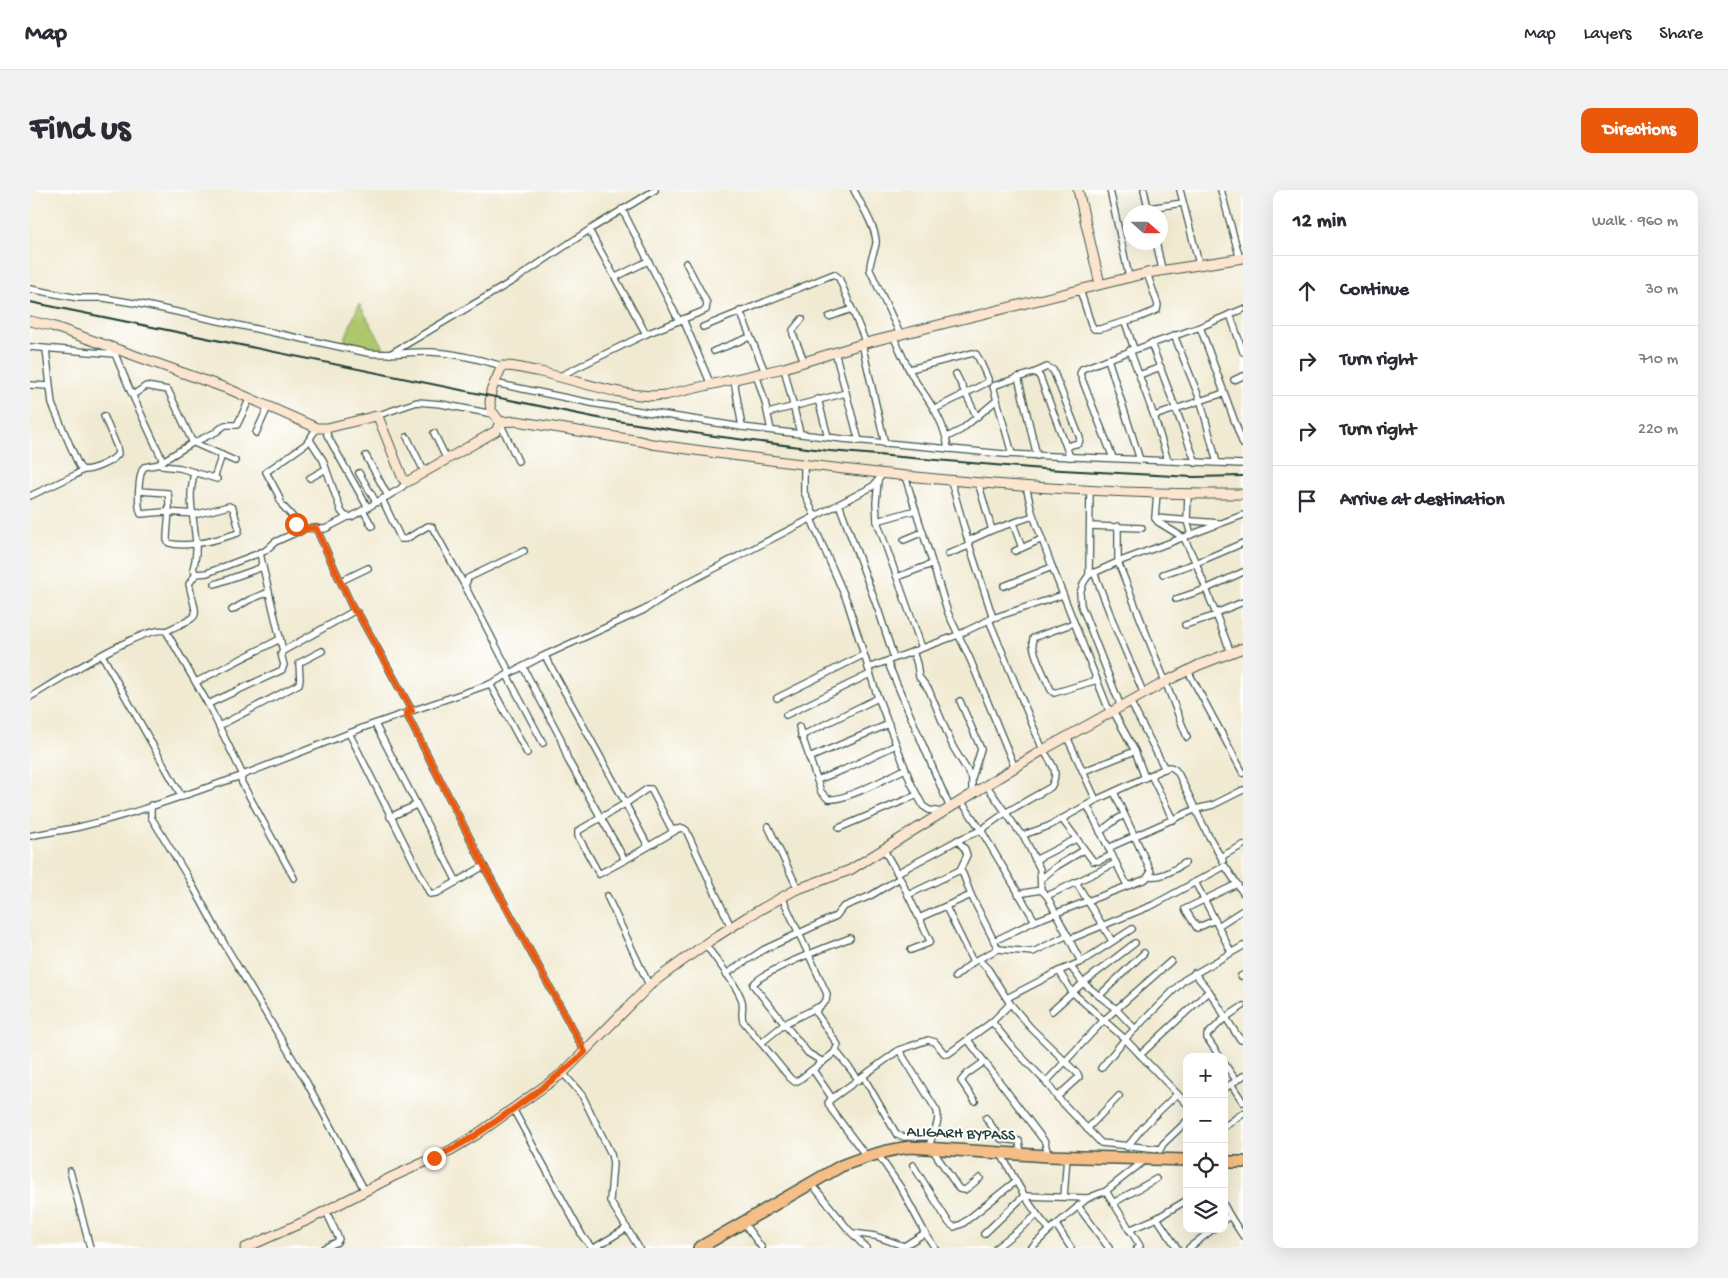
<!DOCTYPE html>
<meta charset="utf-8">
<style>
body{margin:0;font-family:"Gochi Hand",sans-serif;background:#f2f2f3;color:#2b2b33}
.controls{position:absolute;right:15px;bottom:15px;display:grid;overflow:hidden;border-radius:10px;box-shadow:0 5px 20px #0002}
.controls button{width:45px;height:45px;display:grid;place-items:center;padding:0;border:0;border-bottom:1px solid #e1e1e2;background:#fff;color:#2b2b33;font:25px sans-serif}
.compass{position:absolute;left:1093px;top:15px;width:45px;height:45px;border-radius:50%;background:#fff;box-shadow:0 5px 20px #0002;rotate:111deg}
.stop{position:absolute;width:15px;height:15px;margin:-11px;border:4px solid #ea580c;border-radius:50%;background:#fff}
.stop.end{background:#ea580c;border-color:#fff;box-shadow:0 1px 5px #0008}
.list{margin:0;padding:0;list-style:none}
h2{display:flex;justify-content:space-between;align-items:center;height:65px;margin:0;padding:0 20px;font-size:21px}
h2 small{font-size:16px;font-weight:400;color:#7c7c81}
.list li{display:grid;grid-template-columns:32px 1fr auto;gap:15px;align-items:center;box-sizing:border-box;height:70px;padding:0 20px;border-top:1px solid #e1e1e2}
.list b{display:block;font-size:19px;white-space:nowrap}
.list em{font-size:16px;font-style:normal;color:#7c7c81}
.icon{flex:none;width:28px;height:28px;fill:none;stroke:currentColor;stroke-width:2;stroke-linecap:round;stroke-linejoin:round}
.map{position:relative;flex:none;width:1213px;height:1058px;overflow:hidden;border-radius:10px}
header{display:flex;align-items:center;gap:30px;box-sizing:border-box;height:70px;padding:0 25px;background:#fff;border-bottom:1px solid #e1e1e2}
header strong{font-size:24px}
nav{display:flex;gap:28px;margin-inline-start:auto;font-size:18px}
.intro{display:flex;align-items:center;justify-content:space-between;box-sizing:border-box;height:120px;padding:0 30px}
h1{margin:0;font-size:35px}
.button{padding:12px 22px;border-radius:10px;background:#ea580c;color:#fff;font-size:18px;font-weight:700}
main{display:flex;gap:30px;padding:0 30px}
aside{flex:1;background:#fff;border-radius:10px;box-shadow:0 5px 20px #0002}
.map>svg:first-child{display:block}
.green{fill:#afc76c;stroke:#678250}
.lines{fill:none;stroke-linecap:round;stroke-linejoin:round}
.street-casing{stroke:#3e574c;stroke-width:8}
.secondary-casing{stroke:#3e574c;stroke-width:11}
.highway-casing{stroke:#3e574c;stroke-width:14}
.street{stroke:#fff;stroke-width:5.5}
.secondary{stroke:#fbe5cf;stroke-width:9}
.highway{stroke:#f6be87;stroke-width:11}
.rail{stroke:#1f3d34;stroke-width:2}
.route{stroke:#ea580c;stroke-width:6}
.labels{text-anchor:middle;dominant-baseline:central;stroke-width:4;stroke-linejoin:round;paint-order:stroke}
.street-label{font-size:16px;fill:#1f3d34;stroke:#fff}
</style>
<header>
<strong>Map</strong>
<nav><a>Map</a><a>Layers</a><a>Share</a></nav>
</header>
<div class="intro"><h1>Find us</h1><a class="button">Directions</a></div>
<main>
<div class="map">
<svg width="1213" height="1058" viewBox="0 0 1213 1058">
<rect width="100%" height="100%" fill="#fff"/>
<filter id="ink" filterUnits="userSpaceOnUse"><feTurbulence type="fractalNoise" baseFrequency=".02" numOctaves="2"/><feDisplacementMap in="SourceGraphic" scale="10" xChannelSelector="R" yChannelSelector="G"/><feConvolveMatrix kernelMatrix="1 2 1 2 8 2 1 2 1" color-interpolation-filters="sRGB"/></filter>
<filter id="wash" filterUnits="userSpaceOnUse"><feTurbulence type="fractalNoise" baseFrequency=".0096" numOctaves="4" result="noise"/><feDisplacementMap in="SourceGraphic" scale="20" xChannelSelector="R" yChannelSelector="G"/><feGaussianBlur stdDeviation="1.12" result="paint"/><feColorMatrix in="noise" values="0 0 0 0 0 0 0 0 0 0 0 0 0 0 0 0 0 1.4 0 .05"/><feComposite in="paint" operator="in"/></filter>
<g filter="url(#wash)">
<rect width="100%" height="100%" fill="#f1ead2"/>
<path class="green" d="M329,114L356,161L350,162L313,153Z"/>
</g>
<g filter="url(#ink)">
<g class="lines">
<defs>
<g id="street">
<path d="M824,0C830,13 847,39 846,53C845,62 839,70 840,80L870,144"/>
<path d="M1080,0L1099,87"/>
<path d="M1114,0L1119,22"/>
<path d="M1150,0L1169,74"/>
<path d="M1191,0L1210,69"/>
<path d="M1118,18L1153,13"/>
<path d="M592,19L649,131"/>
<path d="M559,40L616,144"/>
<path d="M1126,52L1132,79"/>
<path d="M586,87L618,71"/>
<path d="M0,99L48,108H74L110,114L338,163C359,166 379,161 400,162C424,163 449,169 472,176"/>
<path d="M1050,100L1061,134L1064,139H1070L1110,127L1127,120L1128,115L1117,83"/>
<path d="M710,121L735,182"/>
<path d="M1200,124L1213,162"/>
<path d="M799,127L822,119"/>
<path d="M653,129L681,195"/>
<path d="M772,129L763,140V144L774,171"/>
<path d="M1095,132L1104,159"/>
<path d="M673,137L804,84L809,88L836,153"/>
<path d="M1170,137L1213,254"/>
<path d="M1144,145L1171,212L1187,273"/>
<path d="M863,146C870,160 876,175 884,189C899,211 915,231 918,259"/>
<path d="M1121,153L1166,273"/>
<path d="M832,154L855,254"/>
<path d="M0,157L85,164L100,200L133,271"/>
<path d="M16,159L22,214L49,276L53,280C63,280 82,272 88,264L87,257L74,226"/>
<path d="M1100,160L1124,226L1138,271"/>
<path d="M684,161L720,147"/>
<path d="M805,162L829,251"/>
<path d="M360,164L486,89L559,40L625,0"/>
<path d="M1078,169L1052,179L1050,184L1083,268"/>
<path d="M754,178L770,243"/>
<path d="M880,179L943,163L946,164L949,169L958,189V192L905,219"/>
<path d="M1006,182L1010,187L1040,267"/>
<path d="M726,184L735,212L741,240"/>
<path d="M926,184L947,227"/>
<path d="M1109,185L1131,177"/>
<path d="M530,186L616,144L676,120L677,113L656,73"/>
<path d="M988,187L1007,266"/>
<path d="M704,190L712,237"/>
<path d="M1204,190L1213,186"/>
<path d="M464,193L566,214L712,237L813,249L974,264L1213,274"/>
<path d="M0,195L19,196"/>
<path d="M103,205L116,196L138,200L162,251L165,252L186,242L195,235H207L220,208"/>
<path d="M788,209L798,247"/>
<path d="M738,223L816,203"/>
<path d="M346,226L387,212L411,214L463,224"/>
<path d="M1124,226L1194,203"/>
<path d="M470,233L488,271"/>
<path d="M297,238V245L338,318"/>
<path d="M226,243L238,217"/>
<path d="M404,243L417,270"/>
<path d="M377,247L395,283"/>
<path d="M917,247L931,240L967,210"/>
<path d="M280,250L293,270L311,321L315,326L321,327L370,299L377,292"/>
<path d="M162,252L205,271"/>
<path d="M982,264L963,196L1006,182L1017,177L1023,180L1050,248L1049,253L1037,256"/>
<path d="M336,266L358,306"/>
<path d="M1110,270L1078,169L1170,137L1213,119"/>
<path d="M131,272L164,252"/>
<path d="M774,275V302L785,327"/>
<path d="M164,282C163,290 161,298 161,306C161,331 171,354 163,379L166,384L177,383L235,361L245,352L276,338L295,339L318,327"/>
<path d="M329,283L346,312"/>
<path d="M875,286L918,423L940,469L985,578"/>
<path d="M184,288L192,265"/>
<path d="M280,288L296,279"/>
<path d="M848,291L846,313L847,331L892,458"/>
<path d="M921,291L938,351L963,428"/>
<path d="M948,292L962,340"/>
<path d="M996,296L1002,322L1021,374L1080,523"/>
<path d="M109,301L138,303C141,318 137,335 137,350L139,353C157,359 190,349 208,343L209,339L203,318L199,316L168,324L134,322L111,324C107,316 108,284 114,277L130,274L132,276L150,278L187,289"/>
<path d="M1127,303L1125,328L1128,332L1154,348L1166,373L1201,463"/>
<path d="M1158,304L1157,331L1161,345"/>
<path d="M0,306L45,285L53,280"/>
<path d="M352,309L371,349H376L398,336L402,337L435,396"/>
<path d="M809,314L849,422L864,468"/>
<path d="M333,320L342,336"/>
<path d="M1125,328L1189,333"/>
<path d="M781,329L817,411L846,502L881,593L893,616L899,620L912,622"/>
<path d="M847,331L886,320"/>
<path d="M983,333L992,358"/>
<path d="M1060,336L1112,338"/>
<path d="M1088,336V372L1157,547"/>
<path d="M286,338L324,421"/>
<path d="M270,342L263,327L252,315L248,304L236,282L276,254L287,238"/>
<path d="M874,350L893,342"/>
<path d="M938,351L962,340L1003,326"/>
<path d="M985,361L1012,349"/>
<path d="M918,364L939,356"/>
<path d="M232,373L253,461"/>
<path d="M1064,382L1085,437L1114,504"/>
<path d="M1133,384L1166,373L1213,353"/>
<path d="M1059,385L1060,299"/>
<path d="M867,387L902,374"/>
<path d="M311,391L338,378"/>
<path d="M185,394L230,378L232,373L230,362"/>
<path d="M974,396L1022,377"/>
<path d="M1146,409L1176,399L1213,382"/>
<path d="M202,420L219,410L239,402"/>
<path d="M1186,423L1213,412"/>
<path d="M1044,433L1003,448C1000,459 1016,489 1021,500L1024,503L1067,490"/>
<path d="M1155,435L1187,425"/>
<path d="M136,441C174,423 167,432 159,394L166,384"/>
<path d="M883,461L887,474L889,487L899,500L923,557L942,588V605"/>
<path d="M72,465L152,607"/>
<path d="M515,466L594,610L598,612L617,599H621L642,640L653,638L656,640L701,737"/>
<path d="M857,471L920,618"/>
<path d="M493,477L530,547L538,570L595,670"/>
<path d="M838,478L928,445L963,428L1033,405"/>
<path d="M1158,481L1213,583"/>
<path d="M480,483L435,396L438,388L494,361"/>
<path d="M477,485L513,553"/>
<path d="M166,492L250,449"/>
<path d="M460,494L497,563"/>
<path d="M0,507C22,494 115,434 136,441L178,514L213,585"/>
<path d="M747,508L833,465"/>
<path d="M930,511L951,559L942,588"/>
<path d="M1100,511L1135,579"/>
<path d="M178,514L252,480L254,475L251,464L253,461L324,421L328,423L382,521"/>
<path d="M1091,517L1051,415L1050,403L1054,392L1059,385L1088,372L1213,325"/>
<path d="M1083,521L1105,561L1115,588"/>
<path d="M376,523L454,676L555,862"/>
<path d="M756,525L840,484"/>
<path d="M345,534L427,692"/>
<path d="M189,536L269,494L270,489L269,473L292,461"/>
<path d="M769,537L791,602L798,609C814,612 859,587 875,579"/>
<path d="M319,543L400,704L407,703L454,676"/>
<path d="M771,546L848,508"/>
<path d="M1037,547L1066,610"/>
<path d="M779,568L859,534"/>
<path d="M1054,581L1105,561"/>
<path d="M1121,585L1143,630"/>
<path d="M787,590L813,580L866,555"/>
<path d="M957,596L990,643L993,645L1019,636L1066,610L1138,577C1143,577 1145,579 1148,583L1177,643L1192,669"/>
<path d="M931,611L951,640L1005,731L1116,689L1121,682L1084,602"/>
<path d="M598,612L548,641V646L569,684L595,670L645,641"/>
<path d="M595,613L618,656"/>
<path d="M121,615V627L159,689L195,755L276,891L335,1001"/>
<path d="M1057,615L1097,695"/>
<path d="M360,627L386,615"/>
<path d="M1032,629L1063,671H1069L1082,665"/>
<path d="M738,636L768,699"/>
<path d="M809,638L887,605"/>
<path d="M1070,642L1084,631L1094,625"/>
<path d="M993,645L1010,679L1011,700L1017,706L1051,772"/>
<path d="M0,646C16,642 33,641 49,637C105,624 157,604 211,586"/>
<path d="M927,650L935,659L937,665L930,680"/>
<path d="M1078,658L1166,619L1183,615L1213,600"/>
<path d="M854,660L870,688L900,751L899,753L881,760"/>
<path d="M1005,670L1046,649"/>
<path d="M1193,671L1192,669L1194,665L1213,655"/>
<path d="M867,683L926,651L951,640L975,623L1021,597C1030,581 1022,574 1013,560L959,430"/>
<path d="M1119,686C1133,688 1143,680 1155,673"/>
<path d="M264,688L212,593L211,589L213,585L335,537L460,494L511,467L614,420L649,397L836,300L843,296L853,284"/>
<path d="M1011,689L1027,676L1054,660"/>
<path d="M1046,692L1082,751"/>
<path d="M1165,692L1185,730"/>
<path d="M1207,694L1213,703"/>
<path d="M988,704L1011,700"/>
<path d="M878,705L928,681H931L933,684L941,705L968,759L943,772L925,787"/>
<path d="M577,706L619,795"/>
<path d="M1017,706L1086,673"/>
<path d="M916,717L943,772"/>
<path d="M889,728L941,705"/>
<path d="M1188,736L1213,720"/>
<path d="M1040,749L1123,715L1195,676L1207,694L1155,719L1167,738L1185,730L1201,762"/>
<path d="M964,751L1005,731"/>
<path d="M675,754C687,771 703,789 711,808C715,816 710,823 713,831L760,888L765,892L769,890L804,863L808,855L786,823L787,819L796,811L797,804L752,707"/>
<path d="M968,759L1003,762L1038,745"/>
<path d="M1041,777L1053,793L1086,819L1105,839"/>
<path d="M1029,781L1042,802L1095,849L1157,914"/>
<path d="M1164,783L1179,801L1207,845L1211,850L1213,849"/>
<path d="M696,784L733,760L806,726L813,717L840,706L870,688"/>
<path d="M1211,786L1213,785"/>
<path d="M1069,806L1114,763"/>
<path d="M977,808L1029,781L1051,772L1102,739"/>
<path d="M979,812L1000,837L1048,884L1049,887L1027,907"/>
<path d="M1022,821L1053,793L1105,753"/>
<path d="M962,832L985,860L1016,892L1027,907L1071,953L1130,959"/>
<path d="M938,850L1015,952L1018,966"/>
<path d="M731,853L756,833L788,817"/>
<path d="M869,860L907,921C911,934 900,946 899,959"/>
<path d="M806,861L829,890"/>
<path d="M1110,865L1179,801"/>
<path d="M1190,867L1177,848V845L1195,828L1213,816"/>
<path d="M793,872L778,863L723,795C731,781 802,755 820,748"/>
<path d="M1194,873L1206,890"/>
<path d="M1071,878L1095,849L1154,790L1213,756"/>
<path d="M783,880L802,908"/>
<path d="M533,883L552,905L581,964L583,973L580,1011L609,1058"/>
<path d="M833,886L867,945L874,947H901"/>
<path d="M1016,892L1074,830L1141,771"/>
<path d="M1201,894L1213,912"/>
<path d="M1194,899L1213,886"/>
<path d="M945,911L931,891L937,884L954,872"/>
<path d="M483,919L553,1047L562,1058"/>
<path d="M956,928L971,949L989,951L991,964"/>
<path d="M1194,937L1213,923"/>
<path d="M1057,939L1089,906"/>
<path d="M1097,957L1114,936L1146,905"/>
<path d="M902,959L929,999L935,1000L950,988"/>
<path d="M1130,960L1133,954L1157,931"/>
<path d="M847,963L871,998L895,1043L905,1058"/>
<path d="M971,964C986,991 999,1017 1020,1040"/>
<path d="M836,966L801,919L798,913L800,910L869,860L898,850L905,852L914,863L918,864L962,832L979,815V812L958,779L948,769"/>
<path d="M883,975L919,1033L924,1037L932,1034L986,991"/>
<path d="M40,981L60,1058"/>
<path d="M781,993L818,1039L836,1058"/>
<path d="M1076,1001L1110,1056L1107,1058"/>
<path d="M1034,1007L1037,966"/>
<path d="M1083,1013L1126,989"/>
<path d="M1194,1015L1200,1026L1194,1030"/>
<path d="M1048,1016L1079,1058"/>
<path d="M1200,1026L1213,1046"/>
<path d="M1127,1028L1147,1058"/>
<path d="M713,1032L732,1058"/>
<path d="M1026,1035L1041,1058"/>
<path d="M1099,1040L1127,1028L1157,1010"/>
<path d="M823,1043L845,1046L874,1056"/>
<path d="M954,1044L994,1006L1058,1008"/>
<path d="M294,1058L307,1052L309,1049L296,1021"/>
<path d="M564,1058L597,1038"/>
<path d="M871,1058L895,1043"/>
<path d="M966,1058L1007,1025"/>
<path d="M1001,1058L1020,1040L1058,1008L1076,1001L1115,970"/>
<path d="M1159,1058L1183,1039"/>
</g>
<g id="secondary">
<path d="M1048,0L1070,94"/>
<path d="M0,131L22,136L201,200L287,238H297L346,226L349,229L373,289L377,292L466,241L470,232L461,220L460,213L461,201L472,176C483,175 495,179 506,181C542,189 599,210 635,205L754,178L832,154L1117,83L1213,68"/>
<path d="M470,232L486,231L610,251L622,254C818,282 1015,305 1213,304"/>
<path d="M215,1058L278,1030L362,987L421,960L446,945L533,883L622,793L681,750L717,727L765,700L820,680L1013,560L1135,492L1169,475L1213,458"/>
</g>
<g id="highway">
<path d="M1194,972H1213"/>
<path d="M669,1058L811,976C834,967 856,960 880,957L1018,966L1157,970"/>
</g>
</defs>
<use href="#street" class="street-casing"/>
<use href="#secondary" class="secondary-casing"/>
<use href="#highway" class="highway-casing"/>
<use href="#street" class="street"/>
<use href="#secondary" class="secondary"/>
<use href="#highway" class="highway"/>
<path class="rail" d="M0,112L568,228L677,245L800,261L1013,279L1163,287L1213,286"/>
</g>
</g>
<g class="lines" filter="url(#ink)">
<path class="route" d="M266,334L270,342L278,338H286L324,421L328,423L382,521L376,523L454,676L555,862C531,885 506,903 479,922C455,939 431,956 404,968"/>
</g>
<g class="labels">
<g class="street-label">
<text transform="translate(931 945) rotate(2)">ALIGARH BYPASS</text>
</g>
</g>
</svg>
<div class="controls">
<button>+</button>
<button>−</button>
<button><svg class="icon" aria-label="locate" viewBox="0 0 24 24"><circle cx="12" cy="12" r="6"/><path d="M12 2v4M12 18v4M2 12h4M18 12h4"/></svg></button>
<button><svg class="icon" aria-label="layers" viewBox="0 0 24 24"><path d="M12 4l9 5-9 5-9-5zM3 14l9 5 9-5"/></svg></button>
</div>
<svg class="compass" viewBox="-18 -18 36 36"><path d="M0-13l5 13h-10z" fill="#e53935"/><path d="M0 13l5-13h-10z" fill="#7c7c81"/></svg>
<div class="stop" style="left:266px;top:334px"></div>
<div class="stop end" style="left:404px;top:968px"></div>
</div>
<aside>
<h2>12 min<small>Walk · 960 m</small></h2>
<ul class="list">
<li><svg class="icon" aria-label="ahead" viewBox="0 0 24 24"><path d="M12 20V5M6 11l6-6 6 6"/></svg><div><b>Continue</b></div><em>30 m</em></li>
<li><svg class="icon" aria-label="right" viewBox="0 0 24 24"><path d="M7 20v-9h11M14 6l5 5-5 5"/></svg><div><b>Turn right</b></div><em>710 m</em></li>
<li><svg class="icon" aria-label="right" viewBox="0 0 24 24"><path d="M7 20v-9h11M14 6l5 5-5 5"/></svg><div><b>Turn right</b></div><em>220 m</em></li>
<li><svg class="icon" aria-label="arrive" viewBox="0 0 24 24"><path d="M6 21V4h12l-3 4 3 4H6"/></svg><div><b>Arrive at destination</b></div></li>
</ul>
</aside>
</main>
